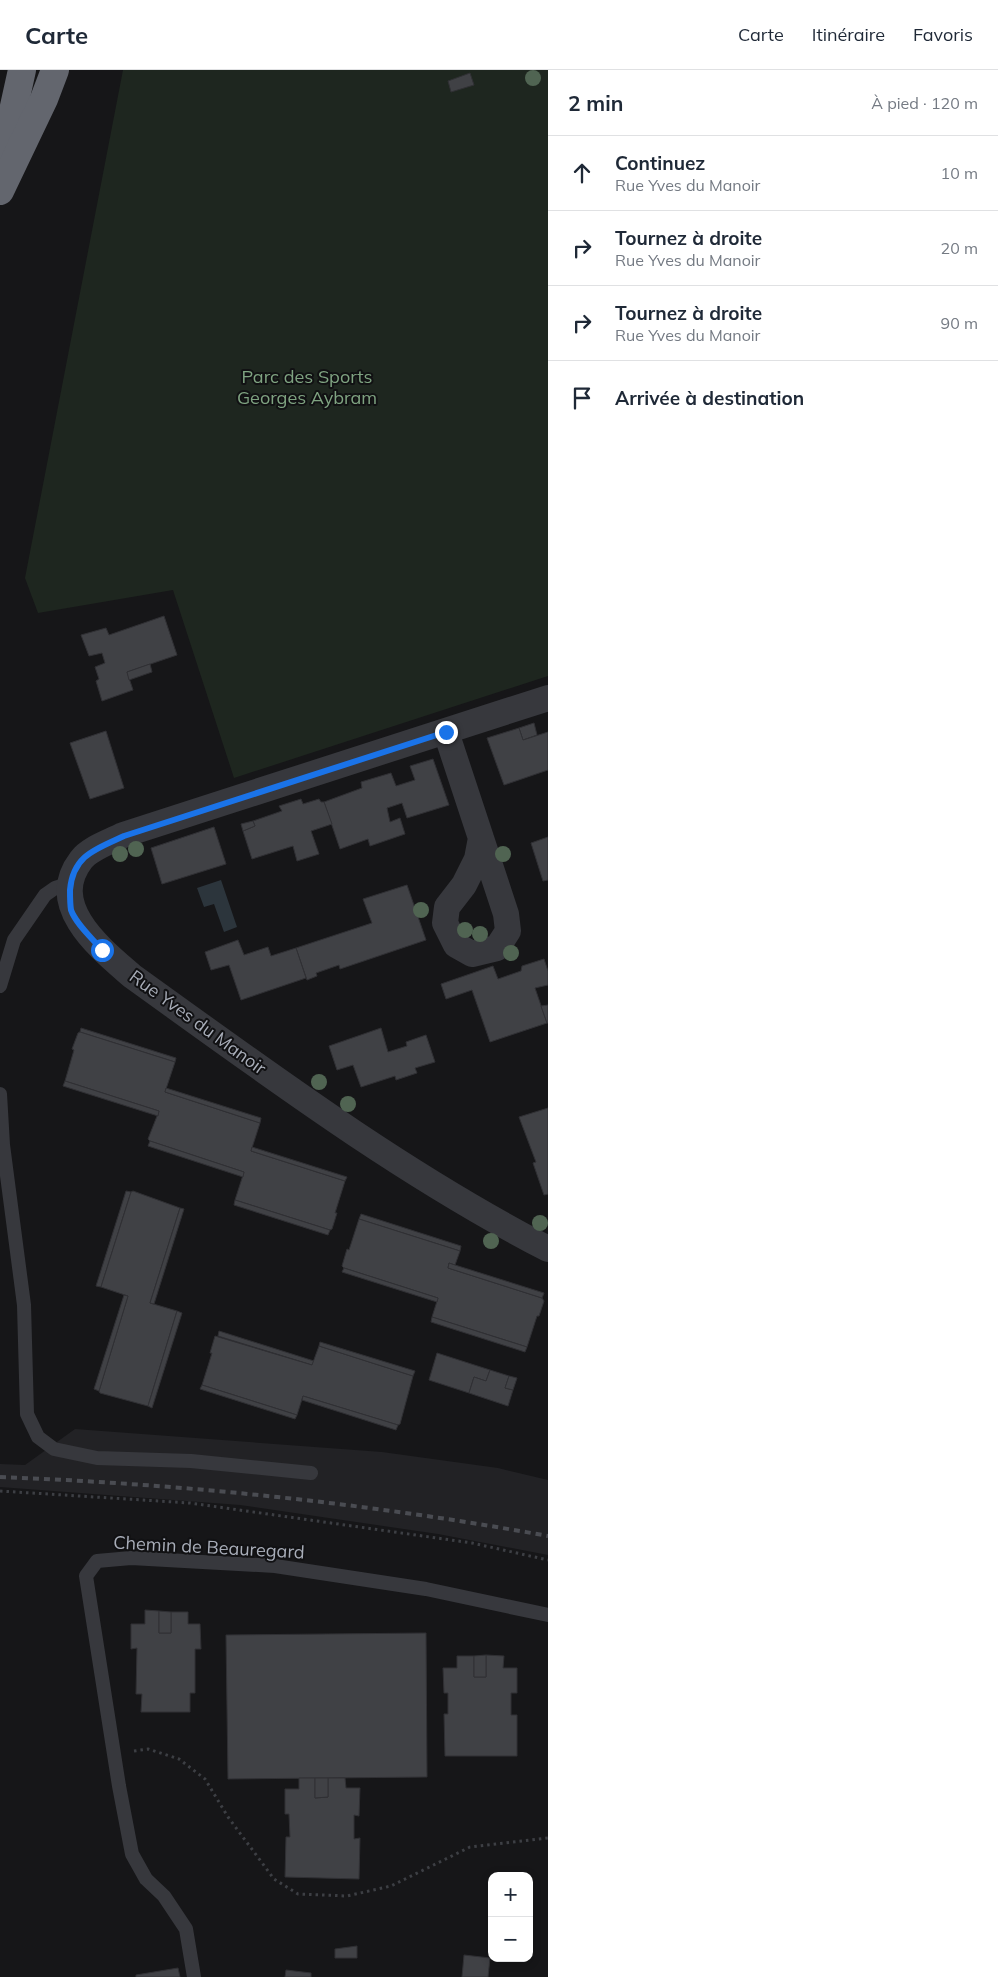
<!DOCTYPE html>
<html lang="fr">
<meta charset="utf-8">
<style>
body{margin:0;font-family:Mulish,sans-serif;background:#f2f2f3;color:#1f2937}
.controls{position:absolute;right:15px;bottom:15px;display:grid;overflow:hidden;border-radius:10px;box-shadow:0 2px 8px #0003}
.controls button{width:45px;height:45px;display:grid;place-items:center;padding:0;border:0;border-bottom:1px solid #e0e1e3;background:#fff;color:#1f2937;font:25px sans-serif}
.stop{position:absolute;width:15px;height:15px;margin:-11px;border:4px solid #1a73e8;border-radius:50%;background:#fff}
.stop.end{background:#1a73e8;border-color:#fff;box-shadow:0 1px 5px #0008}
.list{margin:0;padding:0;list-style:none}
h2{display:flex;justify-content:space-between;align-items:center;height:65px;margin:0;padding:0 20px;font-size:21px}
h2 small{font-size:16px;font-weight:400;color:#747a83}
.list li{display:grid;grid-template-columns:32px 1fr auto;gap:15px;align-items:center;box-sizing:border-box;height:75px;padding:0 20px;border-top:1px solid #e0e1e3}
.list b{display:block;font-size:19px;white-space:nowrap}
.list p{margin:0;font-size:16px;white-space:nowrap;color:#747a83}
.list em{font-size:16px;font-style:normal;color:#747a83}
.icon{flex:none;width:28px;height:28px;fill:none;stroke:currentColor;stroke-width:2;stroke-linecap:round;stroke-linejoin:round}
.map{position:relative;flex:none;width:548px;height:1907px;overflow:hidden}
header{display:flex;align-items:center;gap:30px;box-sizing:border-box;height:70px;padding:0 25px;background:#fff;border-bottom:1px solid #e0e1e3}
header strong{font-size:24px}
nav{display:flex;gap:28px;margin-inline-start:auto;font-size:18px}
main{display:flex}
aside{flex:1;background:#fff}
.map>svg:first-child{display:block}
.built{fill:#222225}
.green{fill:#1e261f}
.water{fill:#2c353c}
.building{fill:#404145;stroke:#303034}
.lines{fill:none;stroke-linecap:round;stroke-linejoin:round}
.path{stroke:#3d3f44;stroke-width:3;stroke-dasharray:2.5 4;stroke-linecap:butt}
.lane{stroke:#37383d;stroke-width:14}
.street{stroke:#37383d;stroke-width:26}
.highway{stroke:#63666e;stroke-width:28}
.rail{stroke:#4a4c52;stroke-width:4;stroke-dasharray:6 5;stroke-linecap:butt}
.tree{fill:#506452}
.route{stroke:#1a73e8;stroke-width:6}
.labels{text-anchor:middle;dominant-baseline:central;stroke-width:4;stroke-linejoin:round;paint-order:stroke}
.park-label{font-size:18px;fill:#7fa381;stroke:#111113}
.street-label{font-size:18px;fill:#a8adb8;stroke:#111113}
</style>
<header>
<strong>Carte</strong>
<nav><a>Carte</a><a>Itinéraire</a><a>Favoris</a></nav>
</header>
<main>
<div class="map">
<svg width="548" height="1907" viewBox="0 0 548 1907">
<rect width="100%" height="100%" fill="#161618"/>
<path class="built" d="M75,1359L382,1382L498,1398L548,1410V1485L438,1464L240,1435L0,1417V1394L25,1395Z"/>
<path class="green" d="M123,0H548V606L234,708L173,520L38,543L25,508Z"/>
<path class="water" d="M221,810L237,857L224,862L214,834L204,837L197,818Z"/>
<g class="building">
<path d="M470,3L474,15L451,22L448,11Z"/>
<path d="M164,546L177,585L127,602L133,620L102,631L96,611L99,609L95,597L105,593L102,583L89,586L81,565L106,558L109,565Z"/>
<path d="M150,594L152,602L129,610L127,602Z"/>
<path d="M534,653L537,665L523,670L519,658Z"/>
<path d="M519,658L523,670L548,662V700L504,715L487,668Z"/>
<path d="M106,661L124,718L90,729L70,673Z"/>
<path d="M433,689L449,735L407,748L402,733L387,738L390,752L400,748L405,764L370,776L368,769L340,779L324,732L362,718L361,712L391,703L396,716L415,710L410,696Z"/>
<path d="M301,729L303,734L319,729L321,732H324L332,754L311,761L319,784L297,791L293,776L252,789L243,761L255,756L253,751L282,741L279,736Z"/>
<path d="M253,751L255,756L243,761L241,754Z"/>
<path d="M214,757L226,794L162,814L151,778Z"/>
<path d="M548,767V810L543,811L531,773Z"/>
<path d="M407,815L426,870L340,899L339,895L316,903L317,906L307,910L296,878L372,853L363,829Z"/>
<path d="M238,870L244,885L268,877L271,886L296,878L306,908L241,930L229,895L211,900L205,882Z"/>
<path d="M544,889L548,901V915L535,918L547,953L490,972L472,920L446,929L441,914L493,896L498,909L521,901L522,896Z"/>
<path d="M548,935V953H547L541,936Z"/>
<path d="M81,958L176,988L175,992L80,962Z"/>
<path d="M381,958L388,982L407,976L406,972L426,965L435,992L415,998L417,1003L396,1010L395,1006L361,1017L353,995L337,1000L329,976Z"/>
<path d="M80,962L175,992L165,1022L260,1053L251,1081L345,1111L335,1143H337L332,1159L330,1160L235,1130L244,1102L150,1071L148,1069L159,1041L65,1011L74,980L72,979L78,963Z"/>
<path d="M65,1011L159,1041L158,1046L63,1016Z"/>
<path d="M166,1018L261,1048L260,1053L165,1022Z"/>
<path d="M548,1038V1124L544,1125L533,1093L536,1092L519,1047Z"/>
<path d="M150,1071L244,1102L243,1107L148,1076Z"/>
<path d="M252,1077L347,1107L345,1111L251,1081Z"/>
<path d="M126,1121L131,1122L101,1217L96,1216Z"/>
<path d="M133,1121L180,1138L150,1233L177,1241L148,1336L100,1323L99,1321L128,1226L101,1217L131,1122Z"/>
<path d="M235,1130L330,1160L328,1165L234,1135Z"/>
<path d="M180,1138L184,1139L154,1234L150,1233Z"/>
<path d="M361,1144L461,1176L460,1181L359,1149Z"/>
<path d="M359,1149L460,1181L455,1195L449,1193L448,1198L542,1228L544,1231L539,1246H537L527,1277L432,1247L438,1228L344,1198L342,1196L347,1179L349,1180Z"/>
<path d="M449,1193L455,1195L544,1223L542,1228L448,1198Z"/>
<path d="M344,1198L438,1228L437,1232L342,1202Z"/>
<path d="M124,1225L128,1226L99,1321L94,1319Z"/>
<path d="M177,1241L182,1243L152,1338L148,1336Z"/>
<path d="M432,1247L527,1277L525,1282L431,1252Z"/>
<path d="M219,1261L314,1291L312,1295L218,1266Z"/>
<path d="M215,1266L312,1295L319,1276L413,1306L400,1354L398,1355L303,1326L297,1345L202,1315L212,1283H210Z"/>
<path d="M320,1272L415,1301L413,1306L319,1276Z"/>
<path d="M437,1283L490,1300L486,1311L474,1307L469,1323L429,1310Z"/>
<path d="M490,1300L509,1306L505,1318L513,1320L508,1336L469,1323L474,1307L486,1311Z"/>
<path d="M509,1306L517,1308L513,1320L505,1318Z"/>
<path d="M202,1315L297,1345L295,1349L200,1319Z"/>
<path d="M303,1326L398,1355L396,1360L302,1330Z"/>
<path d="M145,1540L159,1541V1563H171V1542H188V1554H200L201,1579H195V1623H190V1642H141L142,1624H136L137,1578L131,1579V1554H145Z"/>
<path d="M159,1541L171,1542V1563H159Z"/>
<path d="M426,1563L427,1707L228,1709L226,1565Z"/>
<path d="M486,1585L504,1586L503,1598H517V1623H511V1645H517V1686H445L444,1644H448V1623H444L443,1598H457V1586H474V1607H486Z"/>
<path d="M486,1585V1607H474V1586Z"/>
<path d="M299,1708H315V1728L328,1727V1708H345L346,1718H360L359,1746L354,1745V1769L360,1768L359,1809L285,1807L286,1767H290L289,1744H285V1719H299Z"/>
<path d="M315,1708H328V1727L315,1728Z"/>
<path d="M357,1876V1888H335V1879Z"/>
<path d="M464,1885L490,1888L488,1907H462Z"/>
<path d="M178,1898L180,1907H136V1905Z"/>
<path d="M286,1900L311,1903V1907H285Z"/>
</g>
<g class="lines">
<g class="path">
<path d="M0,1421L190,1433L472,1473L548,1490"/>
<path d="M134,1681L148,1679L179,1689L205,1709L228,1747L274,1809L298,1824L347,1826L391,1816L470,1777L548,1768"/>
</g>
<g class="lane">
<path d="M0,916L14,870L45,825L55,818L71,813"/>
<path d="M0,1024L3,1075L24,1235L27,1344L38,1367L54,1379L97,1388L191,1391L311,1403"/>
<path d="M194,1907L186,1859L164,1826L146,1809L132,1784L119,1716L86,1506L97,1491L131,1488L275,1496L426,1519L548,1545"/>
</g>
<g class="street">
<path d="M548,628L123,765C110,772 90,778 81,790C46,836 101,879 132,906C267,1003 401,1103 548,1179"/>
<path d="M446,662L506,844L508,861L497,878L472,884L456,875L445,853L447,837L464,815L477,789L481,768"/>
</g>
<g class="highway">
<path d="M1,95L22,0"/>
<path d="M0,121L44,29L55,0"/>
</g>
<path class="rail" d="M0,1407C183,1414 367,1433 548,1466"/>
</g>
<g class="tree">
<circle cx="533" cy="8" r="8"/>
<circle cx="136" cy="779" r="8"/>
<circle cx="120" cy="784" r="8"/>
<circle cx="503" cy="784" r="8"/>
<circle cx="421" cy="840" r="8"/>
<circle cx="465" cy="860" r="8"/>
<circle cx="480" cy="864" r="8"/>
<circle cx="511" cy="883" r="8"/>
<circle cx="319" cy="1012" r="8"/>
<circle cx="348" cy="1034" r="8"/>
<circle cx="540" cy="1153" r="8"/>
<circle cx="491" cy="1171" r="8"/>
</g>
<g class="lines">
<path class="route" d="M102,880C92,868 76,854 71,840C70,834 70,826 70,820C73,785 96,779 124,766L446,662"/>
</g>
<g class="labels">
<g class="park-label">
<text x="307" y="306">Parc des Sports<tspan x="307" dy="21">Georges Aybram</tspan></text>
</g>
<g class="street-label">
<text transform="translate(198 952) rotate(36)">Rue Yves du Manoir</text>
<text transform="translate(209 1477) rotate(3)">Chemin de Beauregard</text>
</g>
</g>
</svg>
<div class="controls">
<button>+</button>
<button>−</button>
</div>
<div class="stop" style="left:102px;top:880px"></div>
<div class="stop end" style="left:446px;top:662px"></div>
</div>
<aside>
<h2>2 min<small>À pied · 120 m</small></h2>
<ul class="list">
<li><svg class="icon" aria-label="ahead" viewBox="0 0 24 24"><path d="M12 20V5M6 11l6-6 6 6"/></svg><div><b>Continuez</b><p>Rue Yves du Manoir</p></div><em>10 m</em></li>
<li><svg class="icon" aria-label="right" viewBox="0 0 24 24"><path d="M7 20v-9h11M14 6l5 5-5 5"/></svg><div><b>Tournez à droite</b><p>Rue Yves du Manoir</p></div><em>20 m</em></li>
<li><svg class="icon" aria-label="right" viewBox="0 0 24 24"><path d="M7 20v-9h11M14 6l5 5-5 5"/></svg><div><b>Tournez à droite</b><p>Rue Yves du Manoir</p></div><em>90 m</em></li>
<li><svg class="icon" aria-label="arrive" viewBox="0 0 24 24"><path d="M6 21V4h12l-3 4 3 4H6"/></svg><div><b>Arrivée à destination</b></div></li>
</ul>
</aside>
</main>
